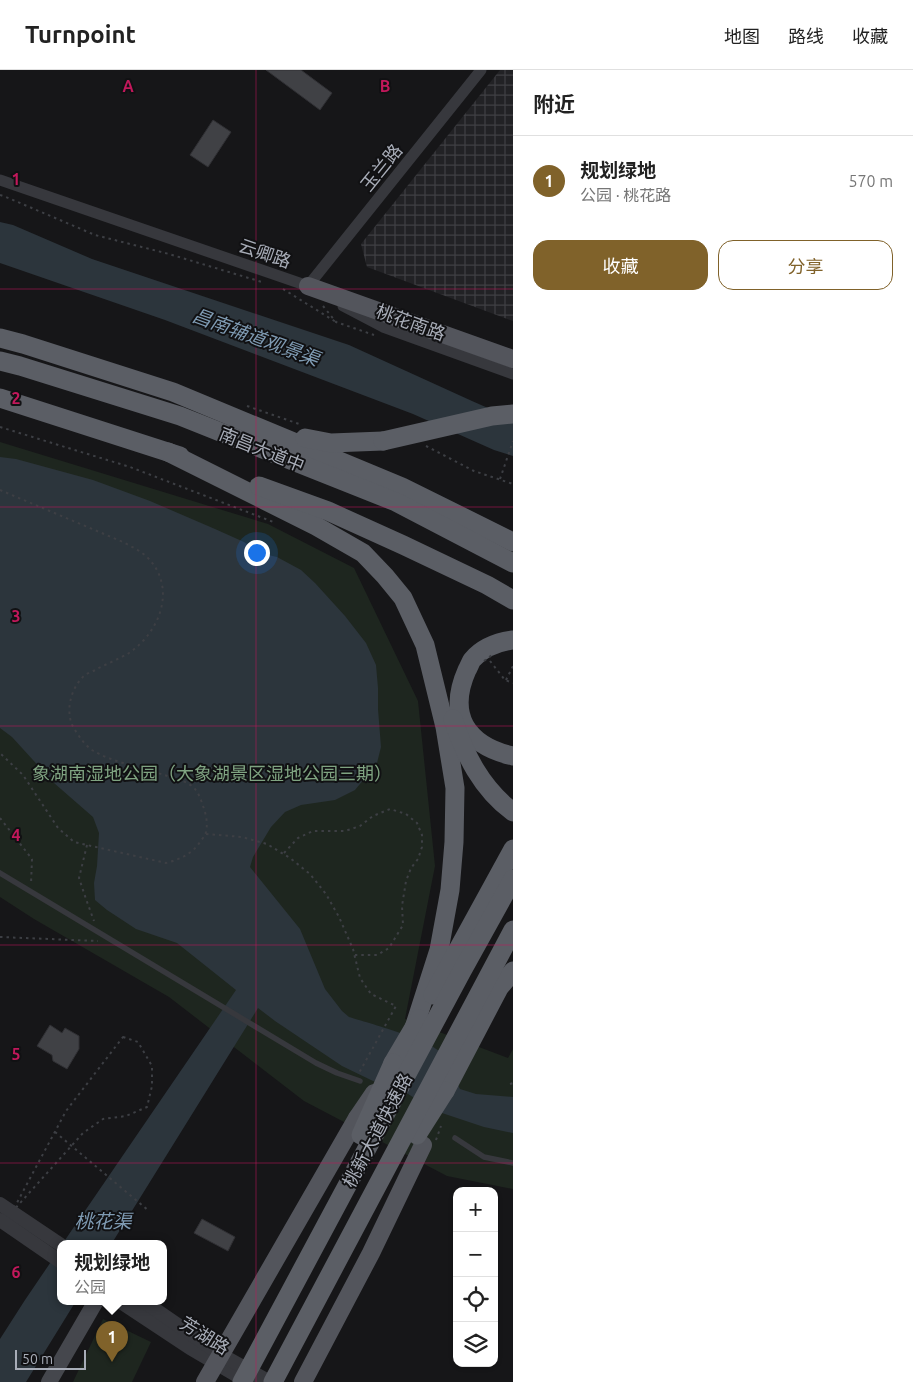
<!DOCTYPE html>
<html lang="zh">
<meta charset="utf-8">
<style>
body{margin:0;font-family:Ubuntu,"Noto Sans SC",sans-serif;background:#f6f6f6;color:#222}
.controls{position:absolute;right:15px;bottom:15px;display:grid;overflow:hidden;border-radius:10px;box-shadow:0 1px 4px #0004}
.controls button{width:45px;height:45px;display:grid;place-items:center;padding:0;border:0;border-bottom:1px solid #e0e0e0;background:#fff;color:#222;font:25px sans-serif}
.scale{position:absolute;left:15px;bottom:12px;width:71px;box-sizing:border-box;padding-left:5px;border:2px solid #a8adb8;border-top:0;font-size:14px;line-height:18px;white-space:nowrap;color:#a8adb8;-webkit-text-stroke:4px #111113;paint-order:stroke}
.you{position:absolute;left:256px;top:482px;width:18px;height:18px;margin:-12px;border:4px solid #fff;border-radius:50%;background:#1a73e8;box-shadow:0 0 0 8px #1a73e833}
.badge{display:grid;place-items:center;width:32px;height:32px;border-radius:50%;background:#80622a;color:#fff;font-size:16px;font-weight:700}
.pin{position:absolute;translate:-50% -41px;filter:drop-shadow(0 1px 2px #0008)}
.pin::after{content:'';position:absolute;top:26px;width:18px;height:15px;background:inherit;clip-path:polygon(0 0,100% 0,50% 100%)}
.popup{position:absolute;left:57px;top:1170px;width:110px;height:65px;box-sizing:border-box;display:grid;place-content:center;border-radius:10px;background:#fff;filter:drop-shadow(0 1px 4px #0005);font-size:16px;white-space:nowrap;color:#767676}
.popup b{font-size:19px;color:#222}
.popup::after{content:'';position:absolute;left:50%;top:100%;margin-left:-10px;border:10px solid transparent;border-top-color:#fff}
.list{margin:0;padding:0;list-style:none}
h2{display:flex;justify-content:space-between;align-items:center;height:65px;margin:0;padding:0 20px;font-size:21px}
h2 small{font-size:16px;font-weight:400;color:#767676}
.list li{display:grid;grid-template-columns:32px 1fr auto;gap:15px;align-items:center;box-sizing:border-box;height:90px;padding:0 20px;border-top:1px solid #e0e0e0}
.list b{display:block;font-size:19px;white-space:nowrap}
.list p{margin:0;font-size:16px;white-space:nowrap;color:#767676}
.list em{font-size:16px;font-style:normal;color:#767676}
.actions{display:flex;gap:10px;padding:15px 20px}
.actions a{flex:1;padding:11px 0;border:1px solid #80622a;border-radius:15px;text-align:center;font-size:18px;color:#80622a}
.actions .main{background:#80622a;color:#fff}
.icon{flex:none;width:28px;height:28px;fill:none;stroke:currentColor;stroke-width:2;stroke-linecap:round;stroke-linejoin:round}
.map{position:relative;flex:none;width:513px;height:1312px;overflow:hidden}
header{display:flex;align-items:center;gap:30px;box-sizing:border-box;height:70px;padding:0 25px;background:#fff;border-bottom:1px solid #e0e0e0}
header strong{font-size:24px}
nav{display:flex;gap:28px;margin-inline-start:auto;font-size:18px}
main{display:flex}
aside{flex:1;background:#fff}
.map>svg:first-child{display:block}
.industrial{fill:url(#industrial-grid)}
.green{fill:#1e261f}
.water{fill:#2c353c}
.building{fill:#404145;stroke:#303034}
.lines{fill:none;stroke-linecap:round;stroke-linejoin:round}
.path{stroke:#3d3f44;stroke-width:2;stroke-dasharray:2.5 4;stroke-linecap:butt}
.service{stroke:#37383d;stroke-width:5.5}
.minor{stroke:#37383d;stroke-width:11}
.tertiary{stroke:#37383d;stroke-width:14}
.secondary{stroke:#45474d;stroke-width:16}
.primary{stroke:#53555c;stroke-width:18}
.trunk{stroke:#5b5e65;stroke-width:19}
.path-bridge{stroke:#3d3f44;stroke-width:2;stroke-dasharray:2.5 4;stroke-linecap:butt}
.primary-bridge{stroke:#53555c;stroke-width:18}
.trunk-bridge{stroke:#5b5e65;stroke-width:19}
.grid{fill:none;stroke:#c2185b;stroke-width:1;stroke-opacity:0.55}
.labels{text-anchor:middle;dominant-baseline:central;stroke-width:4;stroke-linejoin:round;paint-order:stroke}
.street-label{font-size:18px;fill:#a8adb8;stroke:#111113}
.park-label{font-size:18px;fill:#7fa381;stroke:#111113}
.water-label{font-size:19px;font-style:italic;fill:#7f9bb3;stroke:#111113}
.grid-label{font-size:16px;text-anchor:middle;font-weight:bold;fill:#c2185b;stroke:#111113;stroke-width:4;stroke-linejoin:round;paint-order:stroke}
</style>
<header>
<strong>Turnpoint</strong>
<nav><a>地图</a><a>路线</a><a>收藏</a></nav>
</header>
<main>
<div class="map">
<svg width="513" height="1312" viewBox="0 0 513 1312">
<defs>
<pattern id="industrial-grid" width="8" height="8" patternUnits="userSpaceOnUse" patternTransform="scale(1.25)"><rect width="8" height="8" fill="#222225"/><path d="M0 4h8M4 0v8" fill="none" stroke="#3f3f43"/></pattern>
</defs>
<rect width="100%" height="100%" fill="#161618"/>
<path class="industrial" d="M500,0H513V251L367,197L361,174Z"/>
<g class="green">
<path d="M0,372L268,454L354,498L418,631L435,796L405,949L508,988L513,979V1119L447,1106L304,1031L169,927L34,849L0,827Z"/>
<path d="M103,1249L151,1272L132,1312H73Z"/>
</g>
<g class="water">
<path d="M0,152L13,155L92,189L349,275L472,331L513,349V386L494,380L413,344L165,250L0,193Z"/>
<path d="M0,387L16,389L93,410L150,431L215,459L244,472L260,483L277,487L301,500L315,513L345,546L366,573L376,595L378,618V639L381,677L377,693L355,720L335,730L301,735L285,742L271,757L253,787L250,797L300,859L325,919L342,941L349,947C368,953 432,970 442,984C449,994 454,1007 460,1019L476,1024L513,1027V1063L484,1057L433,1040L405,1022L373,1011L342,996L275,951L258,938L112,1173H63L236,920L177,873L136,859L107,840L95,830L94,813L97,796L99,763L93,747L54,713L12,667L0,658Z"/>
<path d="M61,1177V1231H76L26,1312H0V1269L25,1230Z"/>
</g>
<g class="building">
<path d="M266,0H301L332,23L320,40Z"/>
<path d="M213,50L231,62L208,97L190,85Z"/>
<path d="M50,955L62,963L65,958L79,966V979L67,999L53,991L52,985L37,976Z"/>
<path d="M202,1149L235,1167L228,1181L194,1163Z"/>
</g>
<g class="lines">
<g class="path">
<path d="M0,125L6,127L95,165L169,184L262,212"/>
<path d="M283,219L336,252"/>
<path d="M323,236L336,252L374,265"/>
<path d="M247,336L302,355"/>
<path d="M0,357L130,397L276,453"/>
<path d="M426,376L474,401L513,414"/>
<path d="M500,409L513,371"/>
<path d="M0,420L123,472C132,477 141,481 148,488C177,518 160,562 129,583C119,589 106,594 95,600C92,602 88,603 85,605C70,618 64,644 75,660C80,668 85,675 92,680C111,692 143,698 164,705C174,708 188,711 195,719C199,724 201,730 203,736C206,744 208,753 206,762C205,766 202,769 200,772C191,785 180,789 166,793L74,772L58,758L23,705L0,683"/>
<path d="M490,591L505,610L513,613"/>
<path d="M506,610L513,596"/>
<path d="M0,748L32,789L31,814"/>
<path d="M206,764L242,767L267,774L290,788L310,804L326,824L339,847L353,879L360,908L371,924L396,936L359,1003"/>
<path d="M87,775L79,808L86,829L94,851"/>
<path d="M284,783L298,768L313,761H345L360,756L373,746L390,739L406,744L417,753L422,765V777L418,789L411,798L406,811L402,836L403,855L389,878L377,885H355"/>
<path d="M0,867L98,871"/>
<path d="M123,967L138,972L152,996V1016L147,1037L126,1046L103,1049L83,1063L12,1142L66,1041Z"/>
<path d="M510,1014L513,1013"/>
<path d="M55,1062L149,1141"/>
<path d="M436,1070L441,1056"/>
</g>
<g class="service">
<path d="M0,803L316,993L337,1003L360,1011"/>
<path d="M455,1068L484,1087L513,1093"/>
</g>
<g class="minor">
<path d="M0,110L308,216L314,220"/>
<path d="M308,216L481,0"/>
<path d="M343,236L383,257L513,304"/>
</g>
<g class="tertiary">
<path d="M0,1134L61,1175"/>
<path d="M0,1150L61,1192"/>
<path d="M119,1231L190,1278L248,1312"/>
<path d="M143,1231L220,1284L270,1312"/>
</g>
<path class="secondary" d="M49,1312L96,1231"/>
<g class="primary">
<path d="M308,216L513,289"/>
<path d="M205,1312L357,1048"/>
<path d="M303,1312L371,1183L423,1075"/>
</g>
<g class="trunk">
<path d="M0,268L23,274L173,322L402,417L513,472"/>
<path d="M0,291L20,296L180,346L396,432L513,493"/>
<path d="M0,328L180,386"/>
<path d="M305,368L331,373L383,371"/>
<path d="M168,382L316,456L363,483L385,506L403,528L425,575L445,657L455,718L454,772L450,820L439,880L414,958"/>
<path d="M259,416L328,441L403,475L487,515L513,530"/>
<path d="M513,570C498,572 482,578 472,590C470,593 469,597 467,600C459,618 455,638 465,656C475,673 495,682 513,686"/>
<path d="M453,649C465,685 481,718 513,742"/>
<path d="M433,925L513,779"/>
<path d="M393,993L419,949"/>
<path d="M445,1021L499,918L513,901"/>
</g>
<path class="path-bridge" d="M484,591L492,585"/>
<path class="primary-bridge" d="M357,1048L374,1023"/>
<g class="trunk-bridge">
<path d="M383,371L492,346L513,344"/>
<path d="M361,1065L393,993"/>
<path d="M417,1065L445,1021"/>
<path d="M242,1312L462,901L513,809"/>
<path d="M273,1312L513,860"/>
</g>
</g>
<path class="grid" d="M256,0V1312M0,219H513M0,437H513M0,656H513M0,875H513M0,1093H513"/>
<g class="labels">
<g class="street-label">
<text transform="translate(381 97) rotate(-51)">玉兰路</text>
<text transform="translate(265 183) rotate(19)">云卿路</text>
<text transform="translate(411 252) rotate(20)">桃花南路</text>
<text transform="translate(262 379) rotate(22)">南昌大道中</text>
<text transform="translate(377 1060) rotate(-62)">桃新大道快速路</text>
<text transform="translate(205 1265) rotate(32)">芳湖路</text>
</g>
<g class="park-label">
<text x="212" y="703">象湖南湿地公园（大象湖景区湿地公园三期）</text>
</g>
<g class="water-label">
<text transform="translate(256 267) rotate(20)">昌南辅道观景渠</text>
<text x="103" y="1151">桃花渠</text>
</g>
</g>
<g class="grid-label">
<text x="128" y="22">A</text>
<text x="385" y="22">B</text>
<text x="16" y="115">1</text>
<text x="16" y="334">2</text>
<text x="16" y="552">3</text>
<text x="16" y="771">4</text>
<text x="16" y="990">5</text>
<text x="16" y="1208">6</text>
</g>
</svg>
<div class="controls">
<button>+</button>
<button>−</button>
<button><svg class="icon" aria-label="locate" viewBox="0 0 24 24"><circle cx="12" cy="12" r="6"/><path d="M12 2v4M12 18v4M2 12h4M18 12h4"/></svg></button>
<button><svg class="icon" aria-label="layers" viewBox="0 0 24 24"><path d="M12 4l9 5-9 5-9-5zM3 14l9 5 9-5"/></svg></button>
</div>
<div class="scale">50 m</div>
<div class="you"></div>
<div class="pin badge" style="left:112px;top:1292px">1</div>
<div class="popup"><b>规划绿地</b>公园</div>
</div>
<aside>
<h2>附近<small></small></h2>
<ul class="list">
<li><span class="badge">1</span><div><b>规划绿地</b><p>公园 · 桃花路</p></div><em>570 m</em></li>
</ul>
<div class="actions"><a class="main">收藏</a><a>分享</a></div>
</aside>
</main>
